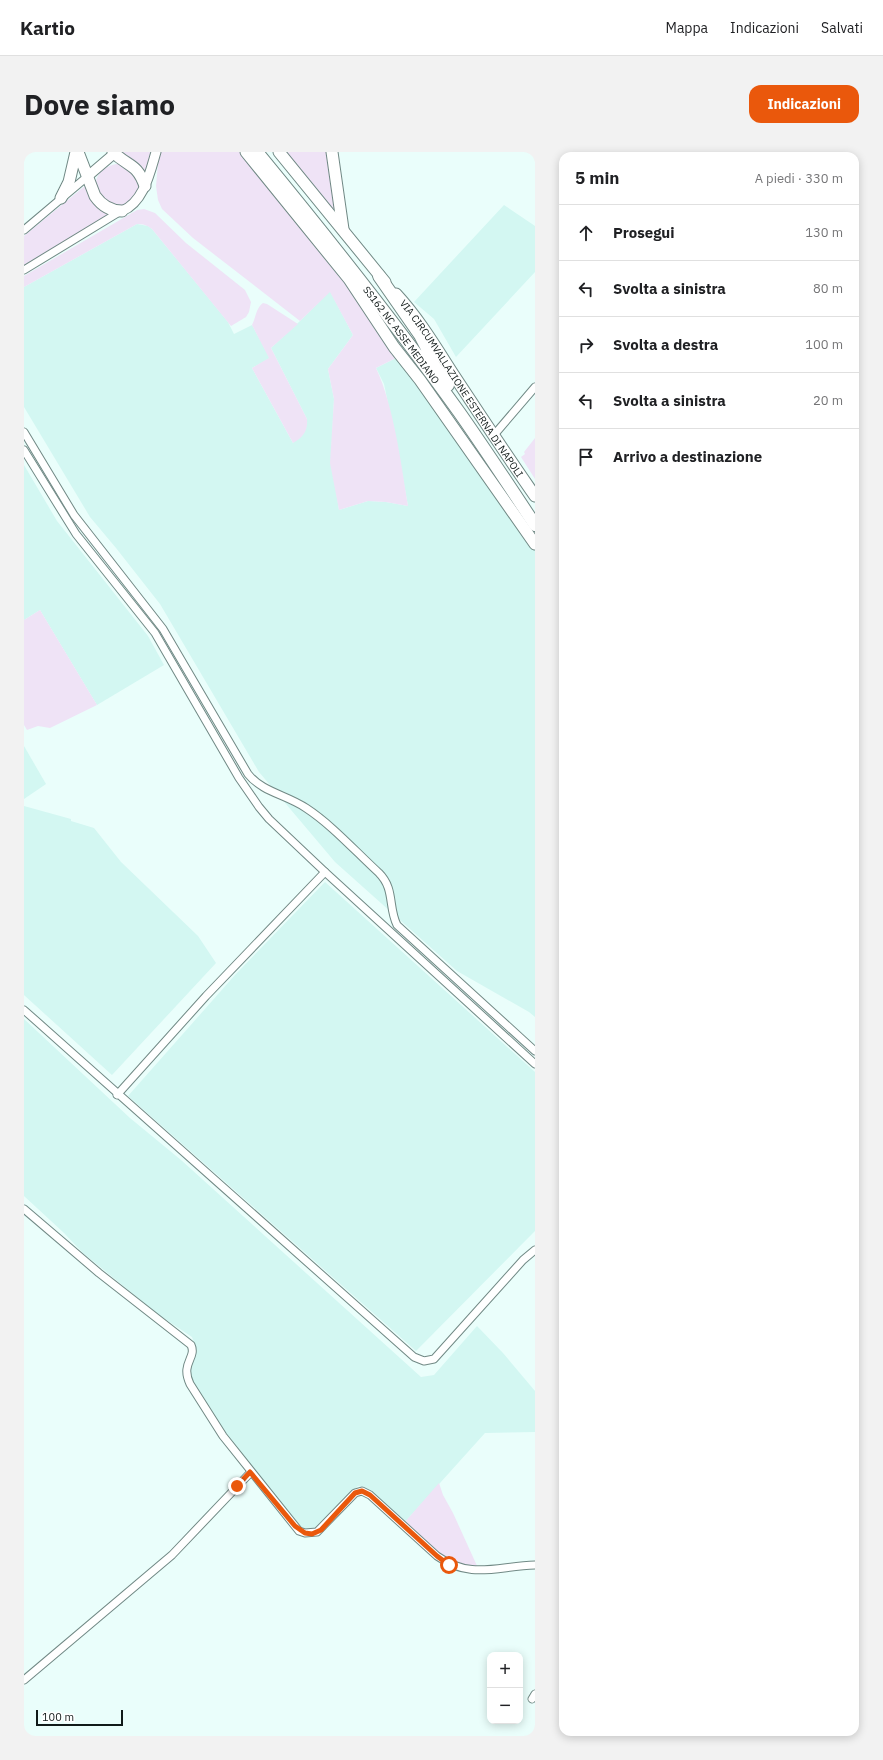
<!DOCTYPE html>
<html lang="it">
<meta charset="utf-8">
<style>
body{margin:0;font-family:"IBM Plex Sans",sans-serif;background:#f2f2f2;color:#202124}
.controls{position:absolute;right:12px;bottom:12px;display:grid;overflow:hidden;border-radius:8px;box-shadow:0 2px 10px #0003}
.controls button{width:36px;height:36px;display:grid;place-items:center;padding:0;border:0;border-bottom:1px solid #e0e0e0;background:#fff;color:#202124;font:20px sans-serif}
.scale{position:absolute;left:12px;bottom:10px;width:87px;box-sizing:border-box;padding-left:4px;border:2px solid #111a19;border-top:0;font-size:11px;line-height:14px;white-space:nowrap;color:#111a19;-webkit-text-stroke:3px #fff;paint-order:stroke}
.stop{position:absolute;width:12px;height:12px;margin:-9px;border:3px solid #ea580c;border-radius:50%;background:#fff}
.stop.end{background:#ea580c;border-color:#fff;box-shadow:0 1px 4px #0008}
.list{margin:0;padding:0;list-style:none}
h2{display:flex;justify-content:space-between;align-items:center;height:52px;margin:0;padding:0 16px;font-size:17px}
h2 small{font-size:13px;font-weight:400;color:#757577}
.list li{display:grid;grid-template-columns:26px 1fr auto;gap:12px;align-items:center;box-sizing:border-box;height:56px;padding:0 16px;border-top:1px solid #e0e0e0}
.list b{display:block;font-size:15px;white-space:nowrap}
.list em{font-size:13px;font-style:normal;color:#757577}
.icon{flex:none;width:22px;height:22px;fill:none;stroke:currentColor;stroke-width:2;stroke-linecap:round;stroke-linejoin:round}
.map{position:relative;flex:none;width:511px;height:1584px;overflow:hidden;border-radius:12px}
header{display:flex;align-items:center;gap:24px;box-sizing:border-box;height:56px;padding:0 20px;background:#fff;border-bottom:1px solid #e0e0e0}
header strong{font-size:19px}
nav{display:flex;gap:22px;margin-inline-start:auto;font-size:14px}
.intro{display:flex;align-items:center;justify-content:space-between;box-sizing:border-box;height:96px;padding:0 24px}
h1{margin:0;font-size:28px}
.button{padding:10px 18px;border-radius:12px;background:#ea580c;color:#fff;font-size:14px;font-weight:700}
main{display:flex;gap:24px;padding:0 24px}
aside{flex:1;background:#fff;border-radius:12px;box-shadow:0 2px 10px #0003}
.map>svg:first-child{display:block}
.built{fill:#d3f7f2}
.green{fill:#efe3f6}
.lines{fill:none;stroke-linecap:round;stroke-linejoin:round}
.street-casing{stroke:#718985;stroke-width:9}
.secondary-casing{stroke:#718985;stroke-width:11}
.primary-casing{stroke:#718985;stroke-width:13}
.highway-casing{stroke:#718985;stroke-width:14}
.street{stroke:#fff;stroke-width:7}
.secondary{stroke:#fff;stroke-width:9}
.primary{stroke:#fff;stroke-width:11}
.highway{stroke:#fff;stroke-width:12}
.route{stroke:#ea580c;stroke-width:5}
.labels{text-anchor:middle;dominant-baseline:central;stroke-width:3;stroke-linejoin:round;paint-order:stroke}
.street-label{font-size:10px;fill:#111a19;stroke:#fff}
</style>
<header>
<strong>Kartio</strong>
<nav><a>Mappa</a><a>Indicazioni</a><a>Salvati</a></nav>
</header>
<div class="intro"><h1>Dove siamo</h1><a class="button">Indicazioni</a></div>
<main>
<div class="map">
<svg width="511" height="1584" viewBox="0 0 511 1584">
<rect width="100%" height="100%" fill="#eafefb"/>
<g class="built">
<path d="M480,53L511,74V120L432,205L410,167L390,150Z"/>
<path d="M113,72L124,74L128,77L204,170L210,182L228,173L246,206L228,216L269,291L283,267L247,196L276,169L306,139L329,183L304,217L310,247L307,305L315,358L344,349L362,350L384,354L373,294L360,232L352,216L372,206L472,342L511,398V865L505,860L433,819L311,710L235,620L136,452L92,396L66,365L0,255V135Z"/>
<path d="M0,313L33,369L124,484L140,513L73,553L16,458L0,468Z"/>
<path d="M0,594L22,632L0,647Z"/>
<path d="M0,654L47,667V669L70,676L97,710L174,784L192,811L88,923L0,843Z"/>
<path d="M301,730L511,920V1079L392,1199L104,944L211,823Z"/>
<path d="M0,867L106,966L157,1008L397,1225L410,1223L453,1174L479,1201L511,1239V1280L461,1281L380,1371L340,1335L334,1334L293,1378L284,1379L276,1376L210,1295L165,1224L164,1218L173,1199L168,1185L135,1163L59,1101L40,1081L0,1044Z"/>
</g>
<g class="green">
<path d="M99,0H128L121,24L97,2Z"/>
<path d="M135,0H218L316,121L372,206L352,216C370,255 377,311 384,354L362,350L344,349L315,358L306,311L310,247L304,217L329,183L306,140L276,169L169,86L138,57L134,48L132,34Z"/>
<path d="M260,0H306L312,62Z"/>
<path d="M95,12L107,16L116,35L112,47L97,55L78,48C76,43 73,38 72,33C71,20 85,12 95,12Z"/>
<path d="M62,33L86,60L85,63L0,113V84Z"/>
<path d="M120,57L131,61L162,91L221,138L227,150L225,160L222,165L207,174L128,77C123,73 119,72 113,72L0,135V124L113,58Z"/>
<path d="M239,151L243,152L274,172L247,196L283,267C284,279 279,285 269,291L228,216L245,206L228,173C232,165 232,156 239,151Z"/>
<path d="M511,286V327L497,305L501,302L500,300Z"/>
<path d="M16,458L73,553L26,576L14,574L3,578L0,573V468Z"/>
<path d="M415,1331L419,1343L429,1361L454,1416C423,1416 402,1390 380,1371Z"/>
</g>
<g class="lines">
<defs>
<g id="street">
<path d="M0,78L64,24"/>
<path d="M0,118L97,59"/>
<path d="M0,280L50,363L139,477L224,622C238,640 263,643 282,656C308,673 331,699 355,721C371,737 364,755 373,773L511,899"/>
<path d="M470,283L511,235"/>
<path d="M0,298L52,382L131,481L215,626L235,655L245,667L301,720L511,912"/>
<path d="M0,858L390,1205L400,1209L410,1207L499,1108L511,1098"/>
<path d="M93,943L182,844L301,720"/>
<path d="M0,1057L75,1121L167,1193C173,1206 156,1211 166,1232L199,1284L275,1379L281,1381L293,1380L331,1341L338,1339L346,1343L413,1404C447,1428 473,1414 511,1413"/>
<path d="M0,1528L148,1403L227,1320"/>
<path d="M508,1547L511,1542"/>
</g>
<g id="secondary">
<path d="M64,24L92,0"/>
<path d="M98,59C120,50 126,20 132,0"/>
</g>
<g id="primary">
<path d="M54,0L71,44C78,54 86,59 98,59"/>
<path d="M89,0C104,15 113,11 121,34"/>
<path d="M222,0L325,127L370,195L396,228L511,392"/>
<path d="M255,0L361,130"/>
<path d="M308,0L319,77"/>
<path d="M37,46L45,30L52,0"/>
<path id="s1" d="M372,142C395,167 411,194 429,222C456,263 483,304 511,344"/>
</g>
<g id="highway">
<path id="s2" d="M233,0C303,85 371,171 435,260C461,297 486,335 511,373"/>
<path d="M355,124L396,183L409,208"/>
<path d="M402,202L424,233"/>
</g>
</defs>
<use href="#street" class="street-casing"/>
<use href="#secondary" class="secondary-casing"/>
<use href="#primary" class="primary-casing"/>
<use href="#highway" class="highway-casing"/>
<use href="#street" class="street"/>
<use href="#secondary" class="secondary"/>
<use href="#primary" class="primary"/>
<use href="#highway" class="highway"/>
</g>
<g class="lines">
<path class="route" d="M213,1334L226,1320L271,1374L281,1381L288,1382L297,1378L331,1341L338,1339L346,1343L413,1404L425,1413"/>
</g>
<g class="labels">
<g class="street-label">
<text stroke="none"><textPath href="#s2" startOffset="233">SS162 NC ASSE MEDIANO</textPath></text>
<text stroke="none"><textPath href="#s1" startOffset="115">VIA CIRCUMVALLAZIONE ESTERNA DI NAPOLI</textPath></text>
</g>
</g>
</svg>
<div class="controls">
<button>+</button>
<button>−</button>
</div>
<div class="scale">100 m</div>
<div class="stop" style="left:425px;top:1413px"></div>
<div class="stop end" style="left:213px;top:1334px"></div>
</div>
<aside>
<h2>5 min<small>A piedi · 330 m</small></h2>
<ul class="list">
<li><svg class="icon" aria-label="ahead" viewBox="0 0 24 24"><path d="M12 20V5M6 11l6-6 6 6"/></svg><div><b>Prosegui</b></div><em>130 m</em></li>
<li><svg class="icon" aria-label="left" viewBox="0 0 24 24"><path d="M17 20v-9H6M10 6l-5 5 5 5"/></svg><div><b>Svolta a sinistra</b></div><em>80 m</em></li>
<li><svg class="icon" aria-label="right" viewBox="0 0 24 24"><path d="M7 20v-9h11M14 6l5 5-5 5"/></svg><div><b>Svolta a destra</b></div><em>100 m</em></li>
<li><svg class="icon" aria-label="left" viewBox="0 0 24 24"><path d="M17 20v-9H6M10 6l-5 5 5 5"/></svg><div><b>Svolta a sinistra</b></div><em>20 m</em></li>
<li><svg class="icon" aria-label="arrive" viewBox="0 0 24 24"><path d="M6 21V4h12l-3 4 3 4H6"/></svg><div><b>Arrivo a destinazione</b></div></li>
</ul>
</aside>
</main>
